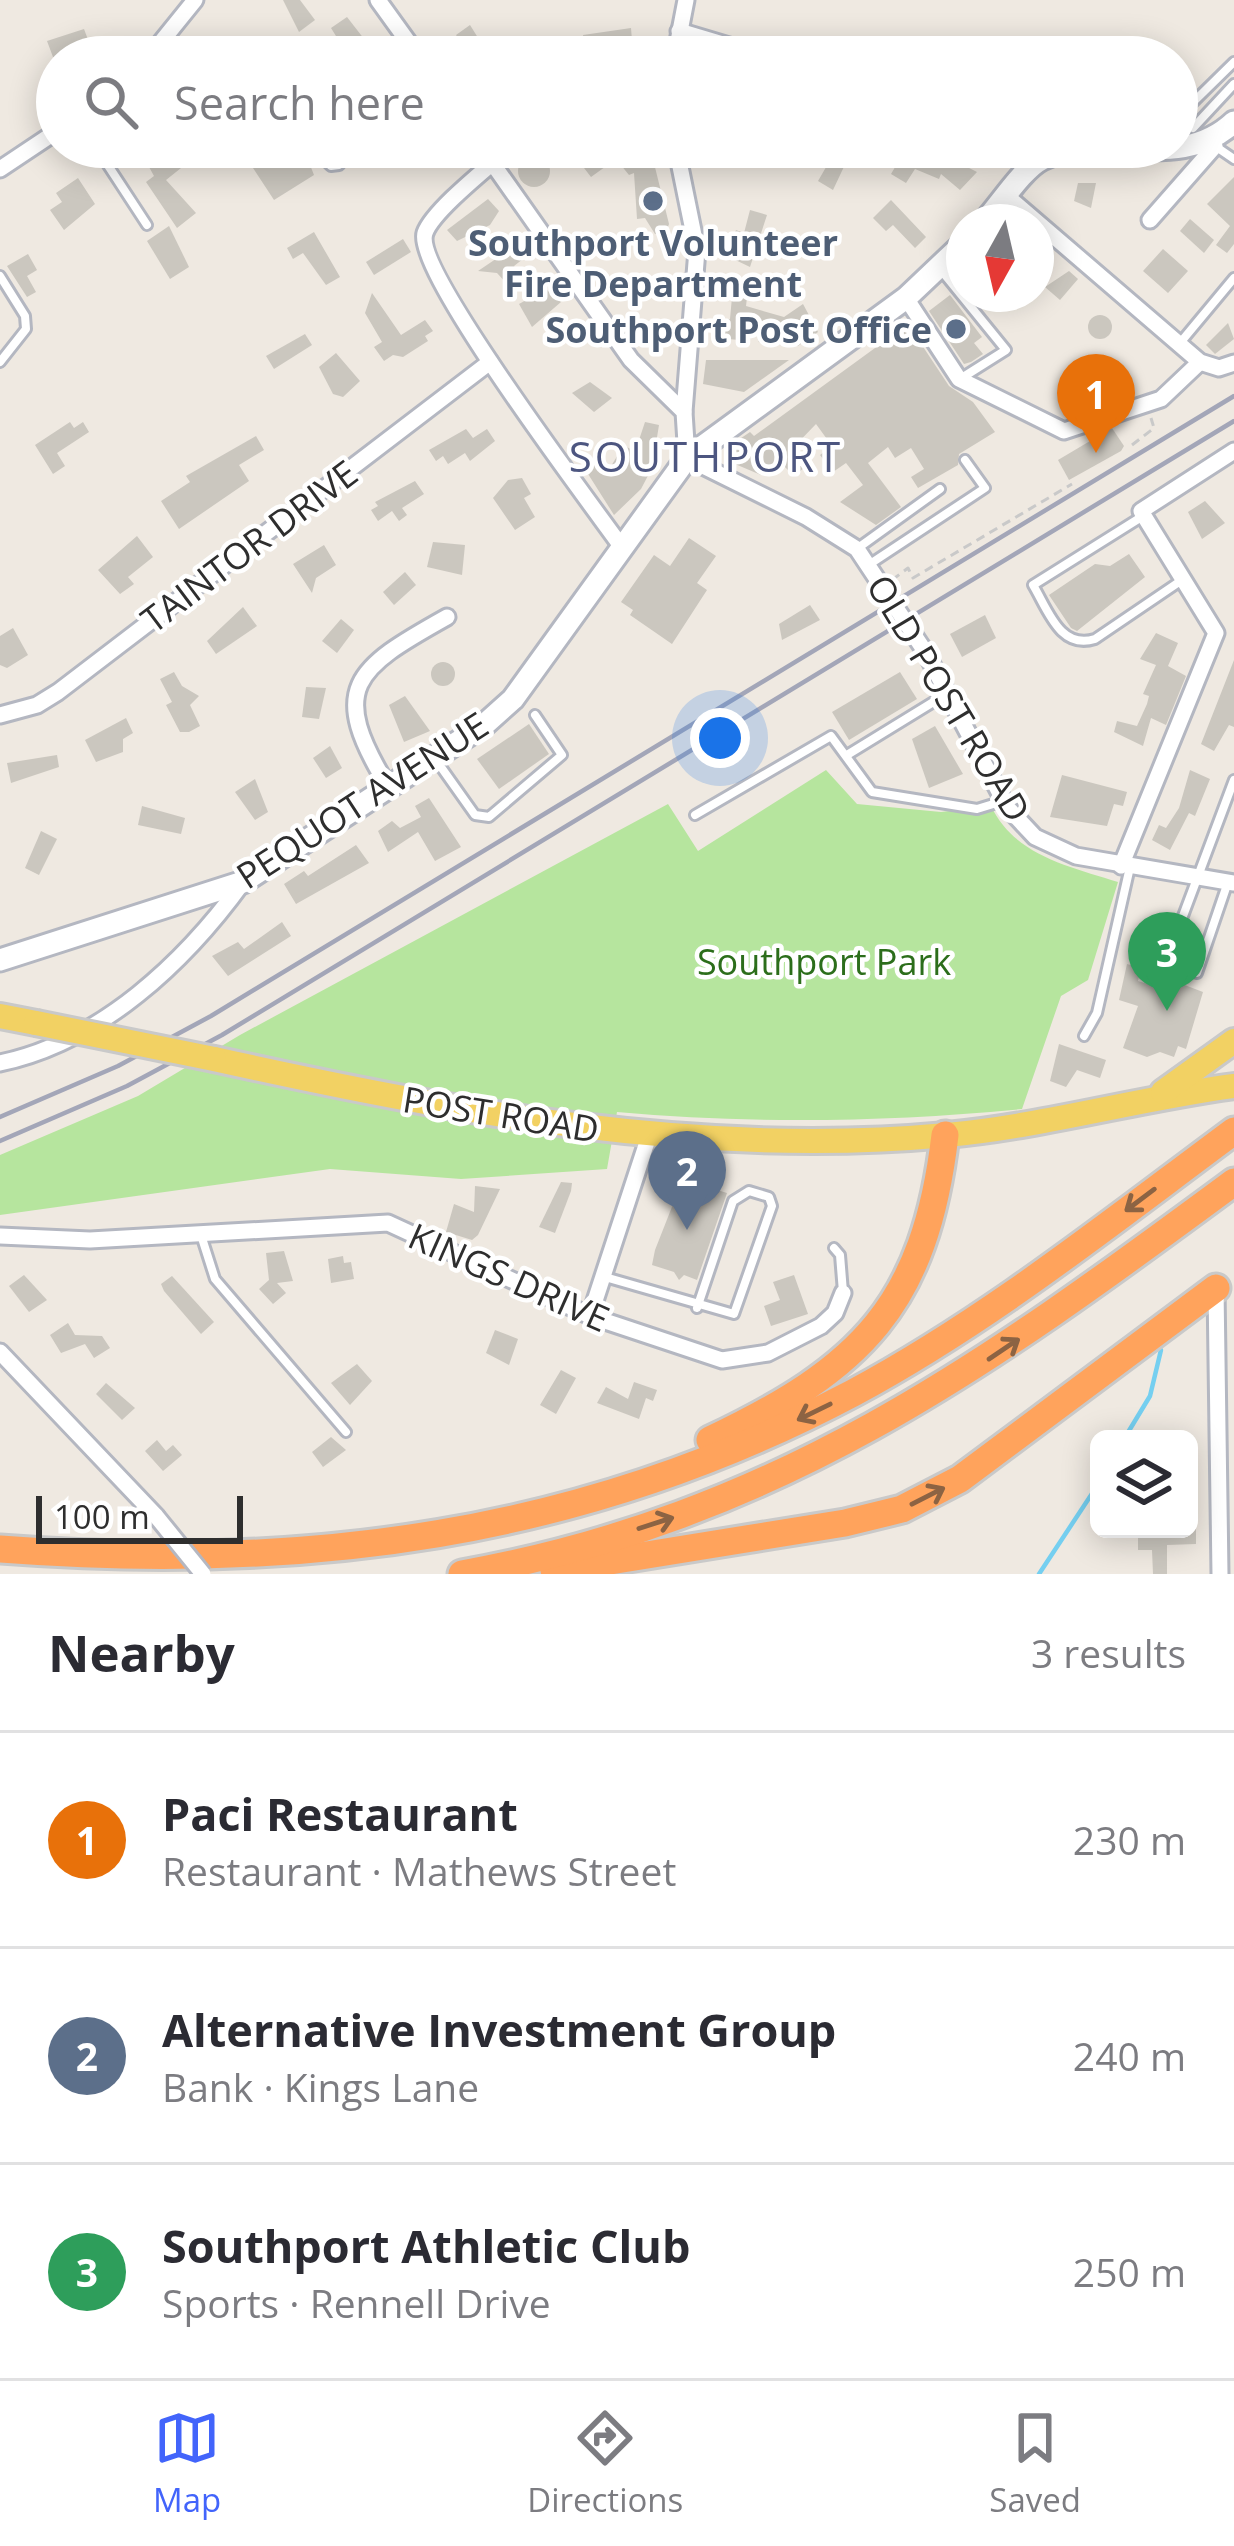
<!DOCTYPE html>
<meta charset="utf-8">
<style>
body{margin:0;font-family:"Open Sans",sans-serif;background:#f7f7f7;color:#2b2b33}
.controls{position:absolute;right:36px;bottom:36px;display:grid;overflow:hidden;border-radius:18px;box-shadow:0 6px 30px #0003}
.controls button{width:108px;height:108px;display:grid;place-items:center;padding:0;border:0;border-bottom:3px solid #e1e1e2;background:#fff;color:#2b2b33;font:60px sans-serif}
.compass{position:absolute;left:946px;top:204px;width:108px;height:108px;border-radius:50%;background:#fff;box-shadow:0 6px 30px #0003;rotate:188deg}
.scale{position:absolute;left:36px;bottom:30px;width:207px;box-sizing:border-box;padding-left:12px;border:6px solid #2e2e2e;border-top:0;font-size:33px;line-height:42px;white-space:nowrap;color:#2e2e2e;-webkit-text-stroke:9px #fff;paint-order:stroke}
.you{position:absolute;left:720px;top:738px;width:42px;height:42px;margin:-30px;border:9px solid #fff;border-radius:50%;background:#1a73e8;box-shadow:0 0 0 18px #1a73e833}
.badge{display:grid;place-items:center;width:78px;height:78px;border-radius:50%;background:#4264fb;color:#fff;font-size:39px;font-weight:700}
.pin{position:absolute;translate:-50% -99px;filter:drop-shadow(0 3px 6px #0008)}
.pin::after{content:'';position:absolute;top:63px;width:42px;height:36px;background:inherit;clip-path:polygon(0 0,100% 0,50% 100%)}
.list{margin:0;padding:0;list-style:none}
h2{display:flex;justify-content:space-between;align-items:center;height:156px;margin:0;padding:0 48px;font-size:51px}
h2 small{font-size:39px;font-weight:400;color:#7c7c81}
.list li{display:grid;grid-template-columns:78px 1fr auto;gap:36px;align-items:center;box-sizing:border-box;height:216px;padding:0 48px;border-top:3px solid #e1e1e2}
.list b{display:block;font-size:45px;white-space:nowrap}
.list p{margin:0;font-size:39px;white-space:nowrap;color:#7c7c81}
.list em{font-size:39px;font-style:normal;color:#7c7c81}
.icon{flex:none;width:66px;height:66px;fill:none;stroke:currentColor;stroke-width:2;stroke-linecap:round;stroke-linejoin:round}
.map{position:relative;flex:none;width:1234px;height:1574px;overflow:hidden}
.search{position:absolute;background:#fff;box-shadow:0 6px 30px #0003;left:36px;right:36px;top:36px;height:132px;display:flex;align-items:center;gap:30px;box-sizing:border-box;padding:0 42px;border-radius:66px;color:#7c7c81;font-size:45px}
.sheet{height:804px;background:#fff}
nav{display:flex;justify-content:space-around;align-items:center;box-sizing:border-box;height:168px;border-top:3px solid #e1e1e2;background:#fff;font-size:33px;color:#7c7c81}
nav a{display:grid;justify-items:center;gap:6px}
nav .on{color:#4264fb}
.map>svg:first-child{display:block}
.green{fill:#b6e59e}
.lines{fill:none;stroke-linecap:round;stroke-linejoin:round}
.stream{stroke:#75cff0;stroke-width:4.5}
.building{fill:#cbc7bf}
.lane-casing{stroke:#b4b7c1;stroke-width:14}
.street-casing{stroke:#b4b7c1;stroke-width:21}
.secondary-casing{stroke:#b4b7c1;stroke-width:27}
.primary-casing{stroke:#c9c9c9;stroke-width:30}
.highway-casing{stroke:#c9c9c9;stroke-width:33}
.path{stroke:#c9c9c9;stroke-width:3;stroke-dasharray:9 6;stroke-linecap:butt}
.lane{stroke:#fff;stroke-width:8}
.street{stroke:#fff;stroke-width:15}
.secondary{stroke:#fff;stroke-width:21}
.primary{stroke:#f2d163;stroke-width:24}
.highway{stroke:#ffa35c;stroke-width:27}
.rail{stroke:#a3a6b8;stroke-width:4.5}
.street-bridge-casing{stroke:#b4b7c1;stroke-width:21;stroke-linecap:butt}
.primary-bridge-casing{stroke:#c9c9c9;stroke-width:30;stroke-linecap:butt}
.street-bridge{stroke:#fff;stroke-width:15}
.primary-bridge{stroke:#f2d163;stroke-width:24}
.oneway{stroke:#8c6343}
.service-dot{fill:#5c6f8a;stroke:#fff;stroke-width:4.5}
.labels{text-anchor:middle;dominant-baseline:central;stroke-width:9;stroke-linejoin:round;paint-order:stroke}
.service-label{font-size:36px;font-weight:bold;fill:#4e5e75;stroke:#fff}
.street-label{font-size:36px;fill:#2e2e2e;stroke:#fff}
.park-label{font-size:36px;fill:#2c6e1b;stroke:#fff}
.quarter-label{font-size:42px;letter-spacing:3px;fill:#4d5680;stroke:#fff}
</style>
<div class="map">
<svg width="1234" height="1574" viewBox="0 0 1234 1574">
<rect width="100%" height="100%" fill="#efe9e1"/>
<path class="green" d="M826,770L857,804L941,812L991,806C1015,856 1069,866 1118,882L1088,980L1061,996L1022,1109C886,1122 752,1124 617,1112L607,1169L461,1179L330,1169L0,1215V1155L138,1096L240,1035L668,804L698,851Z"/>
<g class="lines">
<g class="stream">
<path d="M1124,1439L1150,1396L1161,1350"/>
<path d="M1039,1574L1099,1483"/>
</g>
</g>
<g class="building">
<path d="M283,0H300L315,20L299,32Z"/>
<path d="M347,17L368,44L361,50L366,57H349L331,28Z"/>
<path d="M470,25L490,57H438L461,42L456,35Z"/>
<path d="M631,28L633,53L585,55L583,35Z"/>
<path d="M84,29L93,53L53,57L47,41Z"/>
<path d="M138,147H184L172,157L181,168L166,180L196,213L177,228L146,182L154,176Z"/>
<path d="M274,147H303L314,175L274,200L253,168L260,155L281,158Z"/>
<path d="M584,147H618L620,152L639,147L644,158L652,155L669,224L666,232L655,234L645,218L637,219L634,173L629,175L616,159L591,177L574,155Z"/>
<path d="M830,147H840L849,156L833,190L818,181L829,162L823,159Z"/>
<path d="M907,147H928L977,172L960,190L941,174L939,179L915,169L906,183L891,174Z"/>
<circle cx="534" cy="171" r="16"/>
<path d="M1234,177V244L1227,253L1216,245L1230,226L1207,204Z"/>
<path d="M78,178L95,204L64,230L50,210L62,202L56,193Z"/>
<path d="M1078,183H1096L1091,208L1074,201Z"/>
<path d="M488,199L499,211L490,225L457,241L447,230Z"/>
<path d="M891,200L926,237L915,248L893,225L886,231L873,218Z"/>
<path d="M750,210L767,215L750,267L725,255L736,230L744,233Z"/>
<path d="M1190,219L1214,240L1204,253L1180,231Z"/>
<path d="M169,226L189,267L170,279L147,241Z"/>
<path d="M314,232L340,277L326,285L303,253L293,259L287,248Z"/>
<path d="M403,239L411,252L374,275L366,262Z"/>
<path d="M515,246L523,259L514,266L520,276L507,284L497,273L478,271Z"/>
<path d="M1163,249L1188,271L1168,293L1143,271Z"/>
<path d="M28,254L37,270L27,276L36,292L27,297L7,266Z"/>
<path d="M1069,271L1078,279L1060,300L1045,287Z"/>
<path d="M721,280H749L746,306L784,317L803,304L818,332L798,346L758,342L775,329L742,320L740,340L715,338L716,321L730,319L732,297L719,295Z"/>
<path d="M546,289L561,302L532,327L519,304Z"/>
<path d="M372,293L401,335L425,320L433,331L425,336L428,341L403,357L393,355L384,361L374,347L382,342L365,313Z"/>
<path d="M950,295L982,337L974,343L983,354L971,362L964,364L929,311Z"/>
<circle cx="1100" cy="327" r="12"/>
<path d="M1228,323L1234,339L1215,354L1206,345Z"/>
<path d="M908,324L949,386L973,402L995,432L959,454L958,465L918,488L911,477L924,469L911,448L895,458L888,447L868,463L901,507L876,525L840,502L863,485L846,463L833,472L820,455L832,446L816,424L790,451L804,468L794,476L779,461L761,475L735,464L725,449L750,432L754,436Z"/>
<path d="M305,334L312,345L274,369L266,356Z"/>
<path d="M336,353L360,381L343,397L333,394L319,367Z"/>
<path d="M706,360H789L744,392L703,384Z"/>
<path d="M590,382L612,398L594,412L572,393Z"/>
<path d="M70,422L74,428L83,422L89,432L57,453L65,466L53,474L35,445Z"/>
<path d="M645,422L659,425L652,468L641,489L614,515L583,466L594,459L608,471L624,445L635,452Z"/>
<path d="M1112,428L1124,446L1121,451L1069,480L1058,460Z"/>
<path d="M466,429L473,438L487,429L495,441L470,461L465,453L448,464L443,456L436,461L429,450Z"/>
<path d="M256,436L264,450L239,465L249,481L179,529L161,501L190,482L186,476Z"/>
<path d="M522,478L531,494L524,498L535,517L515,530L493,498L508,480Z"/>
<path d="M415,481L424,494L402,508L407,515L399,521L392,511L378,521L371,510L378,506L375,502Z"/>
<path d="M1205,501L1225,523L1202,539L1188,512Z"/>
<path d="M137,536L153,557L128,577L134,584L120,594L98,570Z"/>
<path d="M689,538L716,556L697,583L707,590L672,644L630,615L633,610L621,602L654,555L670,566Z"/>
<path d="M433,542L465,545L462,575L427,567Z"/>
<path d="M324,545L336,565L316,578L312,593L293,564Z"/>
<path d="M1129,554L1145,577L1077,631L1071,628L1049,595L1095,564L1110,566Z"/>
<path d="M405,572L416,585L394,605L383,592Z"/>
<path d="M810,605L820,620L782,640L779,624Z"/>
<path d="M243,607L257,626L216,654L207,641Z"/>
<path d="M985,615L996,638L962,657L950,634Z"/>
<path d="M341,619L354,630L337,653L322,641Z"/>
<path d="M13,628L28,655L7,668L0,665V636Z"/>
<path d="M1156,633L1178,643L1168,666L1186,676L1166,725L1151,718L1143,746L1114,732L1117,721L1137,726L1147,704L1149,696L1143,694L1156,665L1140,659Z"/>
<path d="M1234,660V727L1229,725L1214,751L1201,744Z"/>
<circle cx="443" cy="674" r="12"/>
<path d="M174,672L182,686L199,696L190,705L200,726L189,732H180L166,705L172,702L160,679Z"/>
<path d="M900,672L917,699L849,740L832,712Z"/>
<path d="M306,687L326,688L319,719L302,717Z"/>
<path d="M405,696L430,731L404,742L389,705Z"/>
<path d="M126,718L133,733L123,739V752L96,762L85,740Z"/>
<path d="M529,724L549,754L499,789L477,759Z"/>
<path d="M935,726L963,774L929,788L912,739Z"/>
<path d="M330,746L342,768L326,778L313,758Z"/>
<path d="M57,755L59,767L11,783L7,763Z"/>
<path d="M1190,770L1210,779L1195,816L1189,813L1170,850L1152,840L1159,825L1166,828L1179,808Z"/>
<path d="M1062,775L1127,792L1123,806L1114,804L1107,826L1050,817Z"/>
<path d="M255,779L268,812L255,820L235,792Z"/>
<path d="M429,798L461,847L435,861L418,832L388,852L378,831L392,821L400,828L421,817L415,806Z"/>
<path d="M142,806L185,818L181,834L138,825Z"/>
<path d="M41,831L57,839L39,875L25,868Z"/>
<path d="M356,845L369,863L296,904L284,884L304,871L308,876Z"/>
<path d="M282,922L291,936L228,976L212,956L238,942L244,949Z"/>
<path d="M1127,964L1141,968L1138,981L1157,987L1161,976L1203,992L1186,1049L1178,1046L1174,1057L1160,1052L1147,1057L1123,1048L1138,1006L1119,1000Z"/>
<path d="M1059,1044L1106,1060L1100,1078L1077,1070L1066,1087L1050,1081Z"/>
<path d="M561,1182L572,1183L571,1191L555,1233L539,1227Z"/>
<path d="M695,1183L727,1193L697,1280L684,1275L679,1280L674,1272L652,1265L655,1250L679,1189L692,1193Z"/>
<path d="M475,1186L500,1189L478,1235L472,1240L446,1232L454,1204L474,1212Z"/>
<path d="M284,1251L293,1281L277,1283L286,1293L273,1304L259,1289L269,1280L266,1253Z"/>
<path d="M343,1256L344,1263L351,1262L354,1279L331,1283L328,1259Z"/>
<path d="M24,1275L47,1300L29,1312L9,1286Z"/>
<path d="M794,1275L808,1314L771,1326L764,1306L780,1300L773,1282Z"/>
<path d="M172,1276L214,1322L201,1334L164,1291L161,1284Z"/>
<path d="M68,1323L75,1335L102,1336L110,1348L94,1358L85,1344L61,1353L50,1335Z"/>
<path d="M495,1330L518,1339L509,1365L486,1353Z"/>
<path d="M357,1364L372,1381L350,1405L331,1383Z"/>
<path d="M561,1370L576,1378L556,1414L540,1405Z"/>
<path d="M634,1382L657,1390L653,1401L646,1398L639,1419L597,1403L606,1387L628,1399Z"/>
<path d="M106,1383L135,1408L122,1420L96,1394Z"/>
<path d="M331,1437L346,1450L323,1467L312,1452Z"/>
<path d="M157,1440L166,1451L173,1445L182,1455L163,1471L145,1451Z"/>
<path d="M1138,1529H1196V1544L1167,1545V1574H1153L1152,1550H1138Z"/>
</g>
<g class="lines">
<defs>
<g id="lane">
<path d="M1234,62L1177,118L1193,128L1234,84"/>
<path d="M1215,146L1234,159"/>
<path d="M96,147L147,225"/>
<path d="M311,147L331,166L339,165L354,147"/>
<path d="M941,270L1006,350L960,379"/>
<path d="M0,276L25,316L26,329L0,362"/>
<path d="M1180,343L1234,278"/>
<path d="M1143,516L1033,585C1048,610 1060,650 1095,639L1182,580"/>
<path d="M858,548L940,489"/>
<path d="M870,564L985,488L965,460"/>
<path d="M847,755L948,693"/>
<path d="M436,760L475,815L489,817L562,755L535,715"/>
<path d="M695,815L831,736L872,792L977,809L1003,801"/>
<path d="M1228,882L1197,973L1165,964L1234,780"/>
<path d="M1084,1036L1097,1013L1130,867"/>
<path d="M201,1235L215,1279L346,1432"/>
<path d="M834,1248L840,1255L843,1292"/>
<path d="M605,1277L734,1314L772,1206L769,1197L749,1191L733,1201L697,1308"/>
</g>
<g id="street">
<path d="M378,0L419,57"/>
<path d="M679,31L766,57"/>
<path d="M149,57L195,0"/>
<path d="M675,57L686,0"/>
<path d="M481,147L631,360L684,412L687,458L806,517L857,549L926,653L1007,807L1035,837L1076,856L1234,883"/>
<path d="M511,147C491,165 433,210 425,233C413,269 591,504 621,546"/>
<path d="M676,147L697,250L684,412"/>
<path d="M1008,147L1039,159"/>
<path d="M0,169L57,131"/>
<path d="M1008,197L1200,362L1219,368L1234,363"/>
<path d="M1150,220L1215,146L1211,142"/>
<path d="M906,298L959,379L1064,431L1161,399L1200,362"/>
<path d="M0,715L37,705L58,692L490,362"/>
<path d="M389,788C327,688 354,669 447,617"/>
<path d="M1121,866L1216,633L1141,511L1234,451"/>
<path d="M0,1063C101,1042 185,962 243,882"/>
<path d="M0,1236L90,1240L388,1223L590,1316L722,1360L768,1353L821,1326L835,1313L843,1293"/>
<path d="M1216,1288L1220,1574"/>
<path d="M590,1316L649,1136"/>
<path d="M0,1352L156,1516"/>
</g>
<g id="secondary">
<path d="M984,222C1000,205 1022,169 1042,159C1105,129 1179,174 1234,122"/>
<path d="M0,960L243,882L484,725L513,699L687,458L906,298L964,243"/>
</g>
<g id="primary">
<path d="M0,1016L36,1023"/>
<path d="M214,1059C455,1112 698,1158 947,1135C1044,1126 1137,1099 1234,1086"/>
<path d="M1163,1092L1234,1041"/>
</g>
<g id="highway">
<path d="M710,1440C862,1368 925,1305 945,1135"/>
<path d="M0,1549C302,1572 582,1537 853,1393C989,1320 1111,1222 1234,1131"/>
<path d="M554,1570L845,1523L902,1509L960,1479L1216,1288"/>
<path d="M462,1574C777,1517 984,1367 1234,1182"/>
</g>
</defs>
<use href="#lane" class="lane-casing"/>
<use href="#street" class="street-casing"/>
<use href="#secondary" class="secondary-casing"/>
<use href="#primary" class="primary-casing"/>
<use href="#highway" class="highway-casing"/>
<g class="path">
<path d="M1132,445L1154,428L1151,418"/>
<path d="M892,580L908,568L913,578L1072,484"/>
</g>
<use href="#lane" class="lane"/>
<use href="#street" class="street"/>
<use href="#secondary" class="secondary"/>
<use href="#primary" class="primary"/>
<use href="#highway" class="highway"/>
<g class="rail">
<path d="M0,1117L118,1066L211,1016L1234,396"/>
<path d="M0,1141L127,1086L222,1035L1234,421"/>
</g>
<defs>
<path id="street-bridge" d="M156,1516L203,1574"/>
<path id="primary-bridge" d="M36,1023L214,1059"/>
</defs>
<use href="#street-bridge" class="street-bridge-casing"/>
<use href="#primary-bridge" class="primary-bridge-casing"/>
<use href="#street-bridge" class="street-bridge"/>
<use href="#primary-bridge" class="primary-bridge"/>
</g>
<defs><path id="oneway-shaft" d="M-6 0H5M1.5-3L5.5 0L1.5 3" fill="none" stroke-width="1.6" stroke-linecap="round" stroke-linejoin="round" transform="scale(3)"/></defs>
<g class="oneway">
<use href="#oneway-shaft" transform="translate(1140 1200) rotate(143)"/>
<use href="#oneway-shaft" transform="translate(1004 1349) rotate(-34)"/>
<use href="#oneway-shaft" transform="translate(814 1412) rotate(154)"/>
<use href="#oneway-shaft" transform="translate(928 1496) rotate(-27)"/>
<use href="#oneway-shaft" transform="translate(656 1523) rotate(-18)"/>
</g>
<g class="service-dot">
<circle cx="653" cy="201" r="12"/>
<circle cx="956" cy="329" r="12"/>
</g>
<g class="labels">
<g class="service-label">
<text x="653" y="242">Southport Volunteer<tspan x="653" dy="41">Fire Department</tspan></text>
<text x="932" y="329" text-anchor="end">Southport Post Office</text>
</g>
<g class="street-label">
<text transform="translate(249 546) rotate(-37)">TAINTOR DRIVE</text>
<text transform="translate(949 698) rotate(59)">OLD POST ROAD</text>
<text transform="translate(362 800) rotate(-33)">PEQUOT AVENUE</text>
<text transform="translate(501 1114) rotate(9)">POST ROAD</text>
<text transform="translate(509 1277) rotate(24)">KINGS DRIVE</text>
</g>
<g class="park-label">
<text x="824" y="961">Southport Park</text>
</g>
<g class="quarter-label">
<text x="706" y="455">SOUTHPORT</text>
</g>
</g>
</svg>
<div class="controls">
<button><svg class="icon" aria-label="layers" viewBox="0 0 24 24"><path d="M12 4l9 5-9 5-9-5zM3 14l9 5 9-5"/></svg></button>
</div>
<svg class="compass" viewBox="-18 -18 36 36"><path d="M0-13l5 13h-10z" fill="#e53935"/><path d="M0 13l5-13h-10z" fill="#7c7c81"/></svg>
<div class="scale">100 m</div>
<div class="you"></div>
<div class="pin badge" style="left:1096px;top:453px;background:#e8710a">1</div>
<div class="pin badge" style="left:687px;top:1230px;background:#5c6f8a">2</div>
<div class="pin badge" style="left:1167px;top:1011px;background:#2e9e5b">3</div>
<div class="search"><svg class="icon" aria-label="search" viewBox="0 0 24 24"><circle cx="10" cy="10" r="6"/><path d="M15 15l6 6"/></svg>Search here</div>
</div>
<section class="sheet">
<h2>Nearby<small>3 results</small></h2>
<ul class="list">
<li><span class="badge" style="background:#e8710a">1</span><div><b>Paci Restaurant</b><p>Restaurant · Mathews Street</p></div><em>230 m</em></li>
<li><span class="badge" style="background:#5c6f8a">2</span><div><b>Alternative Investment Group</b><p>Bank · Kings Lane</p></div><em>240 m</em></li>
<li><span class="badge" style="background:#2e9e5b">3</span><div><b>Southport Athletic Club</b><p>Sports · Rennell Drive</p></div><em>250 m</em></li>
</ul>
</section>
<nav>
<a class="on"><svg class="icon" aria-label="map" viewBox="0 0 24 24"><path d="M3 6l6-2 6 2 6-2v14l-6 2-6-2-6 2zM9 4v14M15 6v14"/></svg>Map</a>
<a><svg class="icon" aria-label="directions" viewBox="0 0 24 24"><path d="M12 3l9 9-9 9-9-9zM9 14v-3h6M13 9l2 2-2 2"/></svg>Directions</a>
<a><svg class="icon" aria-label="saved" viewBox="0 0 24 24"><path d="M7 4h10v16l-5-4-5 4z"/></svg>Saved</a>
</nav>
